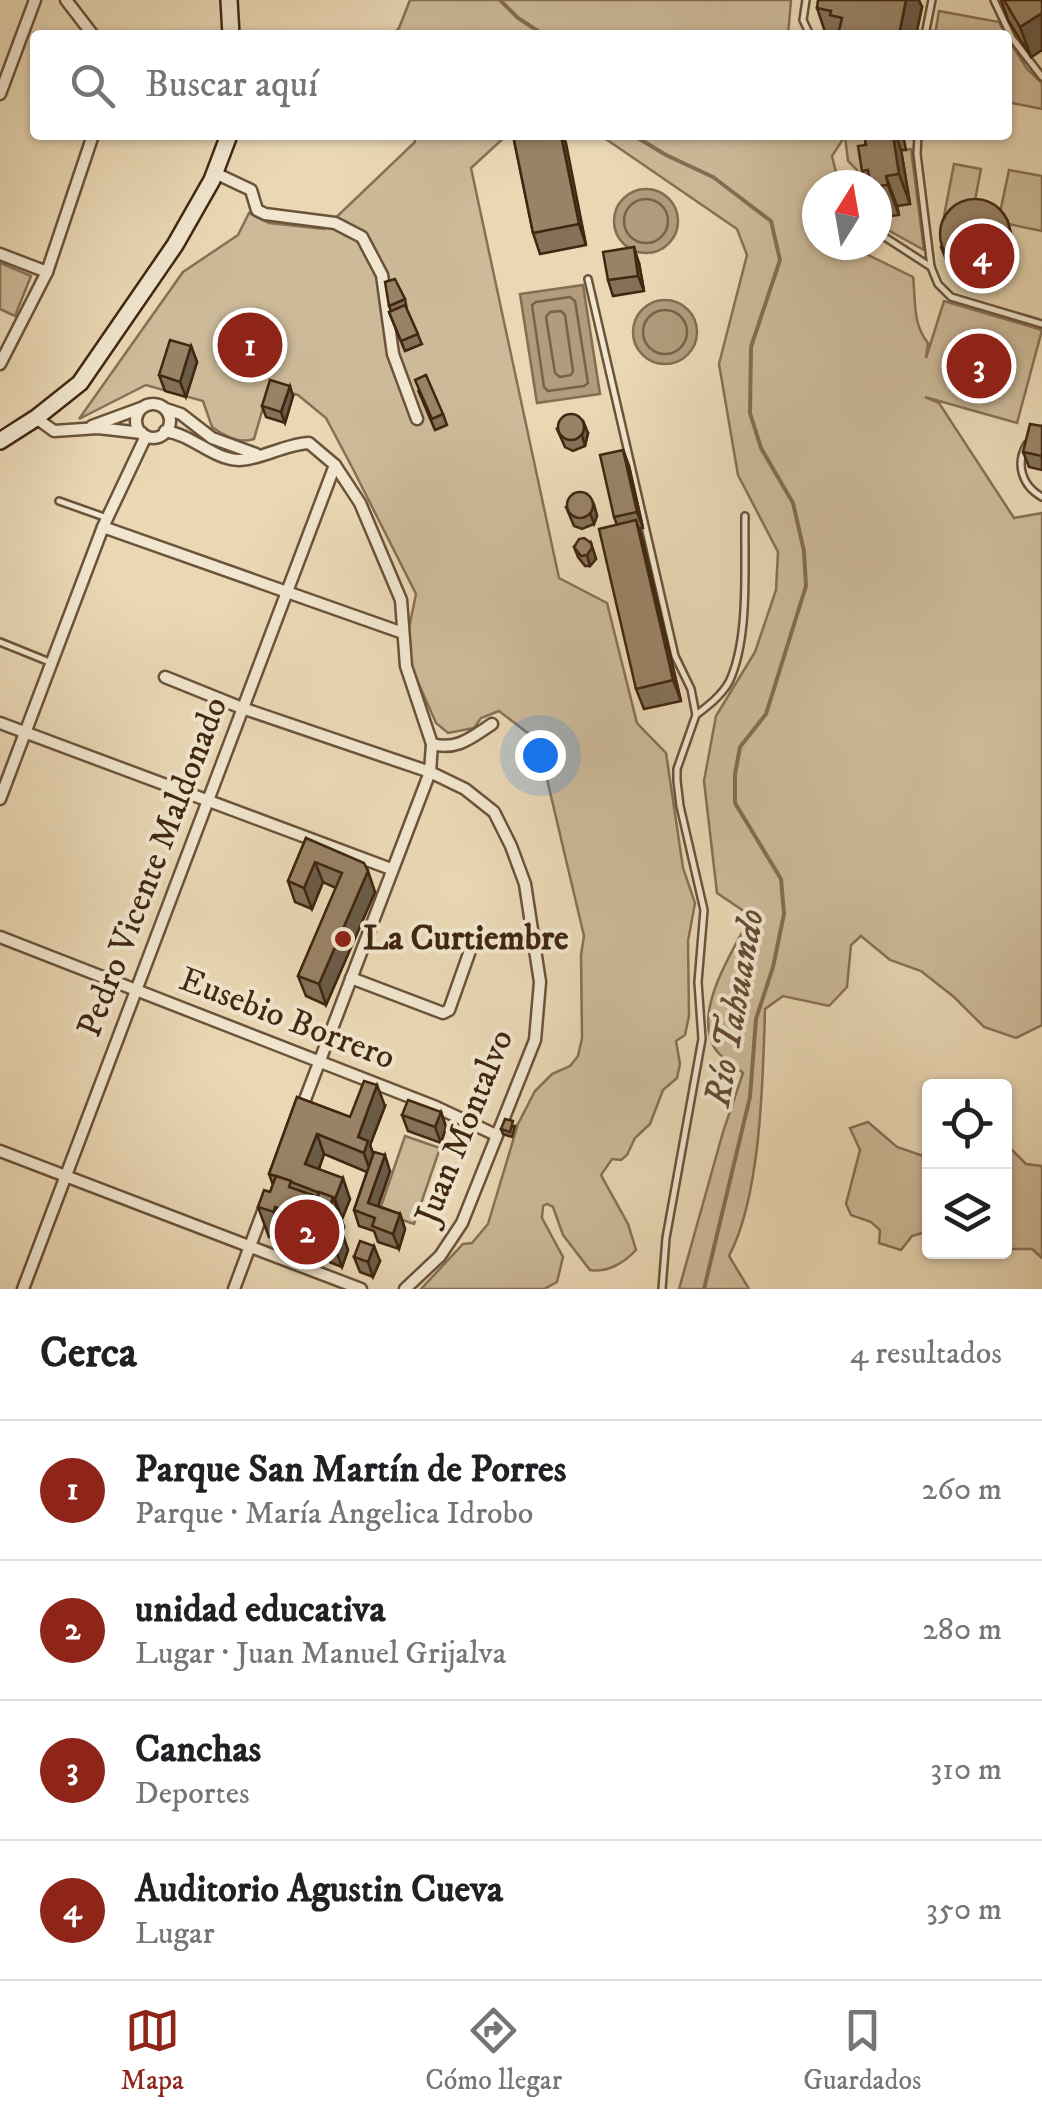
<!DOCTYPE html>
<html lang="es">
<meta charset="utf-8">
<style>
body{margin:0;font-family:"IM FELL DW Pica",serif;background:#f6f6f6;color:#202124}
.controls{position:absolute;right:30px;bottom:30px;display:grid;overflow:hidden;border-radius:10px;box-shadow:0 2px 8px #0004}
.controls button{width:90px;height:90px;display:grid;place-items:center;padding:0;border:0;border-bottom:2px solid #e0e0e0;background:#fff;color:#202124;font:50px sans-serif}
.compass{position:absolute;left:802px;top:170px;width:90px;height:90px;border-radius:50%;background:#fff;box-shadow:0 2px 8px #0004;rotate:11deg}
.you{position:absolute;left:540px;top:755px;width:35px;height:35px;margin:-25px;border:8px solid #fff;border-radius:50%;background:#1a73e8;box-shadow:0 0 0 15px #1a73e833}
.badge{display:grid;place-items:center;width:65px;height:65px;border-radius:50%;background:#8f2418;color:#fff;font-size:32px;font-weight:700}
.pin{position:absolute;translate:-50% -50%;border:5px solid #fff;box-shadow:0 2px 10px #0006}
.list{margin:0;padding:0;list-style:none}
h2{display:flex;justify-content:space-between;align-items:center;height:130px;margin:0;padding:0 40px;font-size:42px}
h2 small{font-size:32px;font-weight:400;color:#757577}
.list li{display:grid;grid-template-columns:65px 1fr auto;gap:30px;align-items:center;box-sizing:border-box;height:140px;padding:0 40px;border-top:2px solid #e0e0e0}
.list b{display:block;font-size:38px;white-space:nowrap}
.list p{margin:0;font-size:32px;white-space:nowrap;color:#757577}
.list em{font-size:32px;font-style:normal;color:#757577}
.icon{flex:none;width:55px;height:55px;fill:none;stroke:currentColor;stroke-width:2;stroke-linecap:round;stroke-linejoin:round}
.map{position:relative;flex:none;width:1042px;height:1289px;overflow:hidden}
.search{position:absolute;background:#fff;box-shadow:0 2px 8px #0004;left:30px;right:30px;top:30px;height:110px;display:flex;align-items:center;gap:25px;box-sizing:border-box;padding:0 35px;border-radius:10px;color:#757577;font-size:38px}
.sheet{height:690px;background:#fff}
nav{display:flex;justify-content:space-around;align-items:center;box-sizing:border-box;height:140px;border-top:2px solid #e0e0e0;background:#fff;font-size:28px;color:#757577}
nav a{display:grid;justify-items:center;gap:5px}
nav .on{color:#8f2418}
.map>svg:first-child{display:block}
.green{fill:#cdba99;stroke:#877055;stroke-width:2.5}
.water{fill:#b19c7d;stroke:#846d52;stroke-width:2.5}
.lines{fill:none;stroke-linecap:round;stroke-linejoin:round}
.shore{stroke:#796247;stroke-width:2.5}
.stream{stroke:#846d52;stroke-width:4}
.lane-casing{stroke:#6b533a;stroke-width:10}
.street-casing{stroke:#6b533a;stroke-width:15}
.secondary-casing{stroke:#412711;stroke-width:20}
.lane{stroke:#f1e6cf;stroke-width:5}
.street{stroke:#f1e6cf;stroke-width:10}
.secondary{stroke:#f1e6cf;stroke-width:15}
.wall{fill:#847158;stroke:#412711;stroke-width:2.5}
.shaded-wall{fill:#6b5c47;stroke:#412711;stroke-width:2.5}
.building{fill:#998366;stroke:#412711;stroke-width:2.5}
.poi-dot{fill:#8f2418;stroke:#f1e6cf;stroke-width:4}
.labels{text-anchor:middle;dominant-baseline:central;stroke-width:8;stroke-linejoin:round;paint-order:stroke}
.street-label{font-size:35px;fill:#412711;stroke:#f1e6cf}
.poi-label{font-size:35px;font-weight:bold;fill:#412711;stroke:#f1e6cf;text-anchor:start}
.water-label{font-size:38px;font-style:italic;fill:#634a31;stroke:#f1e6cf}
</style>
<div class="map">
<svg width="1042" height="1289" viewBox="0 0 1042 1289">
<rect width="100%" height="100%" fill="#ead8b5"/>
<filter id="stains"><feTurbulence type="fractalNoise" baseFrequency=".002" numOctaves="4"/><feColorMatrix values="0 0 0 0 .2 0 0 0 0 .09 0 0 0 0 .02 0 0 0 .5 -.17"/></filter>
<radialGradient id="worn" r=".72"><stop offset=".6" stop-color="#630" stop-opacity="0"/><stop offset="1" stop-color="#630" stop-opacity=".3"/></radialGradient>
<g class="green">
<path d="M410,0H791L788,35H392L399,28Z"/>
<path d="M939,11L999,22L1006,35H935Z"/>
<path d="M1007,37L1027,69L1042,83V109L1007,102Z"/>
<path d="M414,135H507L471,168L559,578L607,603L637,723L666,753L683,868L695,903L688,941L689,1016L685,1035L676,1041L680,1064L677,1078L663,1090L650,1124L635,1138L627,1155L621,1160L612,1159L601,1175L628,1224L636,1250C624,1263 607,1273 590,1270L563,1235L553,1207L547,1204L543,1206L542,1218L563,1257L557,1282L544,1289H421L463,1244L472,1243L488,1224L518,1124L535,1091L552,1074L570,1066L578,1056L582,1038L581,955L584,936L538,741L499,711L481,718L474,728L448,733L436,723L410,664L408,633L416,594L353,469L326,418L298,395L269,387L254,439C240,444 224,436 212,427L203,401L146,385L79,419L183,272L238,235L249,213L269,223L324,229L415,142Z"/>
<path d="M600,135H867L871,185H859L857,170L848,161L845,136L832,156L839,185H817V245H859L862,252L913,277C916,300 912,324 928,343L926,358L944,301L1042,330L1017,423L925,397L939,403L1014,518L1042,513V1025L1016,1038L984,1027L954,997L921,971L890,960L861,936L851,945L847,987L829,1006L783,996L765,1009C763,1079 761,1196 729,1256L749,1289H679L723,1132L743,1073C735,1066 719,1057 714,1047C693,1009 734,949 751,916L717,893L704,781L716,716L755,652L776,590L778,552L738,475L719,364L747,255L737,229Z"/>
<path d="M911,149L924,250L877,224V200L897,206L910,204L901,150Z"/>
<path d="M954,164L981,169L971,221L944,216Z"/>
<path d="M1009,170L1042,176V231L998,222Z"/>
<path d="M0,263L31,276L15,316L0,309Z"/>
<path d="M868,1122L897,1147L929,1158V1231L912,1236L901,1250L879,1243L880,1230L871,1222L851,1215L846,1204L860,1150L850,1128Z"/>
<path d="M405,1136L440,1148L414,1224L379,1212Z"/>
<path d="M1005,1143L1026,1164L1042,1166V1258L1032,1249H1005Z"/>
</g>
<g class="water">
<circle cx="646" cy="221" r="32"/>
<path d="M583,285L600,394L537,403L520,294Z"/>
<circle cx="665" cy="332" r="32"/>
</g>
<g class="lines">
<g class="shore">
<circle cx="646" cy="221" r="22"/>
<path d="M570,297L575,301L588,383L584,386L548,391L544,387L532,305L536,302Z"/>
<circle cx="665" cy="332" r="22"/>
<path d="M561,311L565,315L573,371L571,375L560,377L555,373L546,317L550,312Z"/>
</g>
<g class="stream">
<path d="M500,0L518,18L544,35"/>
<path d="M633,135L666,155L713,177L771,221L780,260L751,347L750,413L761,448L793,503L804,551L806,586L766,714L740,747L735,774V803L781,879L784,914L773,967L756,1019L750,1097L704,1289"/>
</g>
<defs>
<g id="lane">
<path d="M806,0L803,20L810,35"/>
<path d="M994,0L1012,38L1042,77"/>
<path d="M925,35L932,0"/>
<path d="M918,135L917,154L931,267L938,284L951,297L1042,324"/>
<path d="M877,232L931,267"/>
<path d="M588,279L675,656L691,689L696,715L677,769V781L680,806L704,910L698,982L702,1039L666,1238L662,1289"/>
<path d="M1027,444C1015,464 1022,486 1042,497"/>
<path d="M59,501L107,518"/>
<path d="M0,642L52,663"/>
<path d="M696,715C708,706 721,696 729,682C750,638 744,564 745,516"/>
</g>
<g id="street">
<path d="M66,0L93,35"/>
<path d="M0,94L35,0"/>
<path d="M215,173L251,190L257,210L265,214L335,223L362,237L382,275L393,354L417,419"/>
<path d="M0,254L47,272"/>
<path d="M0,364L47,272L93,135"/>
<circle cx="153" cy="421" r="17"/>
<path d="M166,409L181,414L212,438L256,454"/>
<path d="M36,418L54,431L98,428L142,433"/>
<path d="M92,426L141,408"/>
<path d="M165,431C193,435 212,459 239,460C260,460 285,444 309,443L335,465L360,503L401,600L406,666L432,744L430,772L301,1110"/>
<path d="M103,527L403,633"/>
<path d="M165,677L242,708L430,772L465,789L494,812L511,846L525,884L540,982L535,1040L462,1223L440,1256L405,1289"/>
<path d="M0,723L391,869"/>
<path d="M432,744C457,751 472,737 492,724"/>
<path d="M0,799L103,527L146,436"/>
<path d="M0,937L436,1107L496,1135"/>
<path d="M351,978L443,1013L449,1010L472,945"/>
<path d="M0,1151L361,1289"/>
<path d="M23,1289L335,465"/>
<path d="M234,1289L265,1206"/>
</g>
<g id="secondary">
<path d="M229,0L231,35"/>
<path d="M0,441L36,418L80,383L175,245L212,180L229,135"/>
</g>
</defs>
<use href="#lane" class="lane-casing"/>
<use href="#street" class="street-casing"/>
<use href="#secondary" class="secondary-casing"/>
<use href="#lane" class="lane"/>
<use href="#street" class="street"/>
<use href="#secondary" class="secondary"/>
</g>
<g class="wall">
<path d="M1001,0H1042V50L1031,57L1008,20Z"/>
<path d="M922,7L916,35H826L817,8Z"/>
<path d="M513,135H563L586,245L540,254L533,233Z"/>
<path d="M864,135H903L906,150H901L910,204L897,206L899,215L882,217L877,205V185H867L862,171L866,145Z"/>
<path d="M1008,223L1017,254L1013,271L1000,286L990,289L980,290L961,283L949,267L941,247Z"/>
<path d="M639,263L644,291L613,296L608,280Z"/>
<path d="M405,299L407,310L422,344L405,351L389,312L391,311L389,306Z"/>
<path d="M191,346L197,362L186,397L165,391L159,375Z"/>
<path d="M418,390L443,414L447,425L435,430Z"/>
<path d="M293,396L285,423L266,417L262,406Z"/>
<path d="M1042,426V470L1029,467L1023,452Z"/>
<path d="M557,429L588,433L585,446L573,451L565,447Z"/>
<path d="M623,450L629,466L643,528H639L643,541L681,701L644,709L636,689L617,525L614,517Z"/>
<path d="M594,505L597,516L594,524L582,529L574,526L566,507Z"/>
<path d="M591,543L596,559L590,566H585L578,557L574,547Z"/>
<path d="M306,838L375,892L326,1005L306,996L298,976L336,888L323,882L312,909L295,902L288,881Z"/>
<path d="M297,1097L350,1117L385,1106L370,1145L373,1154L390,1171L378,1206L400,1214L405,1229L399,1249L378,1242L374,1231L359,1226L354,1210L367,1172L324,1154L319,1169L350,1199L342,1219H341L344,1227L342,1233L348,1250L342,1267L287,1245L285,1240V1243L269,1237L258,1207L270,1192L273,1185L269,1174Z"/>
<path d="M441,1112L446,1127L441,1143L408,1131L402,1115Z"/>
<path d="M515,1126L512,1137L503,1134L501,1129Z"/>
<path d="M354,1257L380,1261L373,1277L360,1272Z"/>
</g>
<g class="shaded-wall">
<path d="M906,0H919L922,7L916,35H899Z"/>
<path d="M1042,13V50L1031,57L1020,27Z"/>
<path d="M561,135H563L566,143L586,245L579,224Z"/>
<path d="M893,135H896L901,150L910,204L899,174Z"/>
<path d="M886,176L897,206L899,215L888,185Z"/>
<path d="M1008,223L1017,254L1013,271L1000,286L992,265Z"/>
<path d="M634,247L639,263L644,291L638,276Z"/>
<path d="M191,346L197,362L186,397L180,382Z"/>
<path d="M290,386L293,396L285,423L281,412Z"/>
<path d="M584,423L588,433L585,446L582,435Z"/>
<path d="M623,450L629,466L643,528L637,512Z"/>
<path d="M594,505L597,516L594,524L590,513Z"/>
<path d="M636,520L643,541L681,701L673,680Z"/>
<path d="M591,543L596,559L590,566L587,555Z"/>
<path d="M315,862L323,882L312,909L304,888Z"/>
<path d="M368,871L375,892L326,1005L319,984Z"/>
<path d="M377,1085L385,1106L370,1145L376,1161L371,1173L358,1137Z"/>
<path d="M441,1112L446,1127L441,1143L435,1127Z"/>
<path d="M317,1134L324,1154L313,1185L305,1164Z"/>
<path d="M385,1155L390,1171L374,1218L368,1203Z"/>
<path d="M343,1178L350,1199L342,1219L335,1199Z"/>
<path d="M333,1197L344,1227L342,1233L348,1250L342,1267L331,1237L327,1216Z"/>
<path d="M275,1207L279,1216L276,1215L285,1240V1243L274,1212Z"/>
<path d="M400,1214L405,1229L399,1249L393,1234Z"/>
<path d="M374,1246L380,1261L373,1277L368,1262Z"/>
</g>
<g class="building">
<path d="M818,0H906L899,35H838L842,18L830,15L831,11L817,8Z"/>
<path d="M1004,0H1042V13L1020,27Z"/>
<path d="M513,135H561L579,224L533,233Z"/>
<path d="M864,135H893L899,174L886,176L888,185L877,186L870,185L868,170L862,171L858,146L866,145Z"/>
<circle cx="975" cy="234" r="35"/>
<path d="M634,247L638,276L608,280L603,252Z"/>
<path d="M395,279L405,299L389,306L385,282Z"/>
<path d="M405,305L418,334L401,341L389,312Z"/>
<path d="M170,340L191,346L180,382L159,375Z"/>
<path d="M426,375L443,414L432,419L415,380Z"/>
<path d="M270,380L290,386L281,412L262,406Z"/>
<circle cx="571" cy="427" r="13"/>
<path d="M1030,424L1042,426V456L1023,452Z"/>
<path d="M623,450L637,512L614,517L600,455Z"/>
<circle cx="580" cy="505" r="13"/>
<path d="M636,520L673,680L636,689L599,529Z"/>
<path d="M584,538L591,543L592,548L587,555L581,556L574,547L579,539Z"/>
<path d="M306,838L364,863L368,871L319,984L298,976L342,873L315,862L304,888L288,881Z"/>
<path d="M364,1081L377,1085L358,1137L368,1141L364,1153L317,1134L305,1164L343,1178L335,1199L291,1182V1181L269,1174L297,1097L350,1117Z"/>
<path d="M408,1100L441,1112L435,1127L402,1115Z"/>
<path d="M505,1119L513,1121L510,1132L501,1129Z"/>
<path d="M374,1152L385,1155L368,1203L400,1214L393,1234L372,1226L375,1218L354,1210Z"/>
<path d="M276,1176L291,1181L289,1187L318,1197L319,1192L333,1197L327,1216L337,1220L331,1237L276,1215L278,1208L275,1207L274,1212L258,1207L264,1190L270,1192Z"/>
<path d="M360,1241L374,1246L368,1262L354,1257Z"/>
</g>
<circle class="poi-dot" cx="343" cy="939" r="10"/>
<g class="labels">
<g class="street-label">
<text transform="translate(153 867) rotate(-69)">Pedro Vicente Maldonado</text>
<text transform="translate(287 1019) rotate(21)">Eusebio Borrero</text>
<text transform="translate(465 1127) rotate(-68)">Juan Montalvo</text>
</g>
<g class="poi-label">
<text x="363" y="939">La Curtiembre</text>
</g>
<g class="water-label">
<text transform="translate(735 1008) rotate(-80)">Río Tahuando</text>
</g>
</g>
<rect width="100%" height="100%" filter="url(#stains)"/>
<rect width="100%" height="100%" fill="url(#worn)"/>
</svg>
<div class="controls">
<button><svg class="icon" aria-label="locate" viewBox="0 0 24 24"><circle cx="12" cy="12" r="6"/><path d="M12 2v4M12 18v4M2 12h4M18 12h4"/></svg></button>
<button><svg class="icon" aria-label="layers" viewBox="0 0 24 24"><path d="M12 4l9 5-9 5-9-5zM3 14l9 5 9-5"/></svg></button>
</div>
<svg class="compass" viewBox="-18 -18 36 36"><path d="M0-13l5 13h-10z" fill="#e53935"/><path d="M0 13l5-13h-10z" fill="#757577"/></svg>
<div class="you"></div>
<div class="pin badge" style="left:250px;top:345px">1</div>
<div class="pin badge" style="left:307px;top:1232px">2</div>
<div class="pin badge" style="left:979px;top:366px">3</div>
<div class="pin badge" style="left:982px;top:256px">4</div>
<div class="search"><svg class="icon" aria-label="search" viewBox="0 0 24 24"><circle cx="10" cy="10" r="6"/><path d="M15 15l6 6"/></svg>Buscar aquí</div>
</div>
<section class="sheet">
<h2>Cerca<small>4 resultados</small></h2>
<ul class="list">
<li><span class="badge">1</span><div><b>Parque San Martín de Porres</b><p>Parque · María Angelica Idrobo</p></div><em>260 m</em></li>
<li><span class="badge">2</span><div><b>unidad educativa</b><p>Lugar · Juan Manuel Grijalva</p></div><em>280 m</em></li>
<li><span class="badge">3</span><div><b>Canchas</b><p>Deportes</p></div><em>310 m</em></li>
<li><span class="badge">4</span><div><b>Auditorio Agustin Cueva</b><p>Lugar</p></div><em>350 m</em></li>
</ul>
</section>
<nav>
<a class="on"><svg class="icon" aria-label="map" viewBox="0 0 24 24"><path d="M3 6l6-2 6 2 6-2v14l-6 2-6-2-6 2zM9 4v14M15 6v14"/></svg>Mapa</a>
<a><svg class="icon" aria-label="directions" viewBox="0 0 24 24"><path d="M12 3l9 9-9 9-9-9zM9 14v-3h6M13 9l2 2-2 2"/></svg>Cómo llegar</a>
<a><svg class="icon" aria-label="saved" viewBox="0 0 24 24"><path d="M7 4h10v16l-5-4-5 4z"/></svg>Guardados</a>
</nav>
